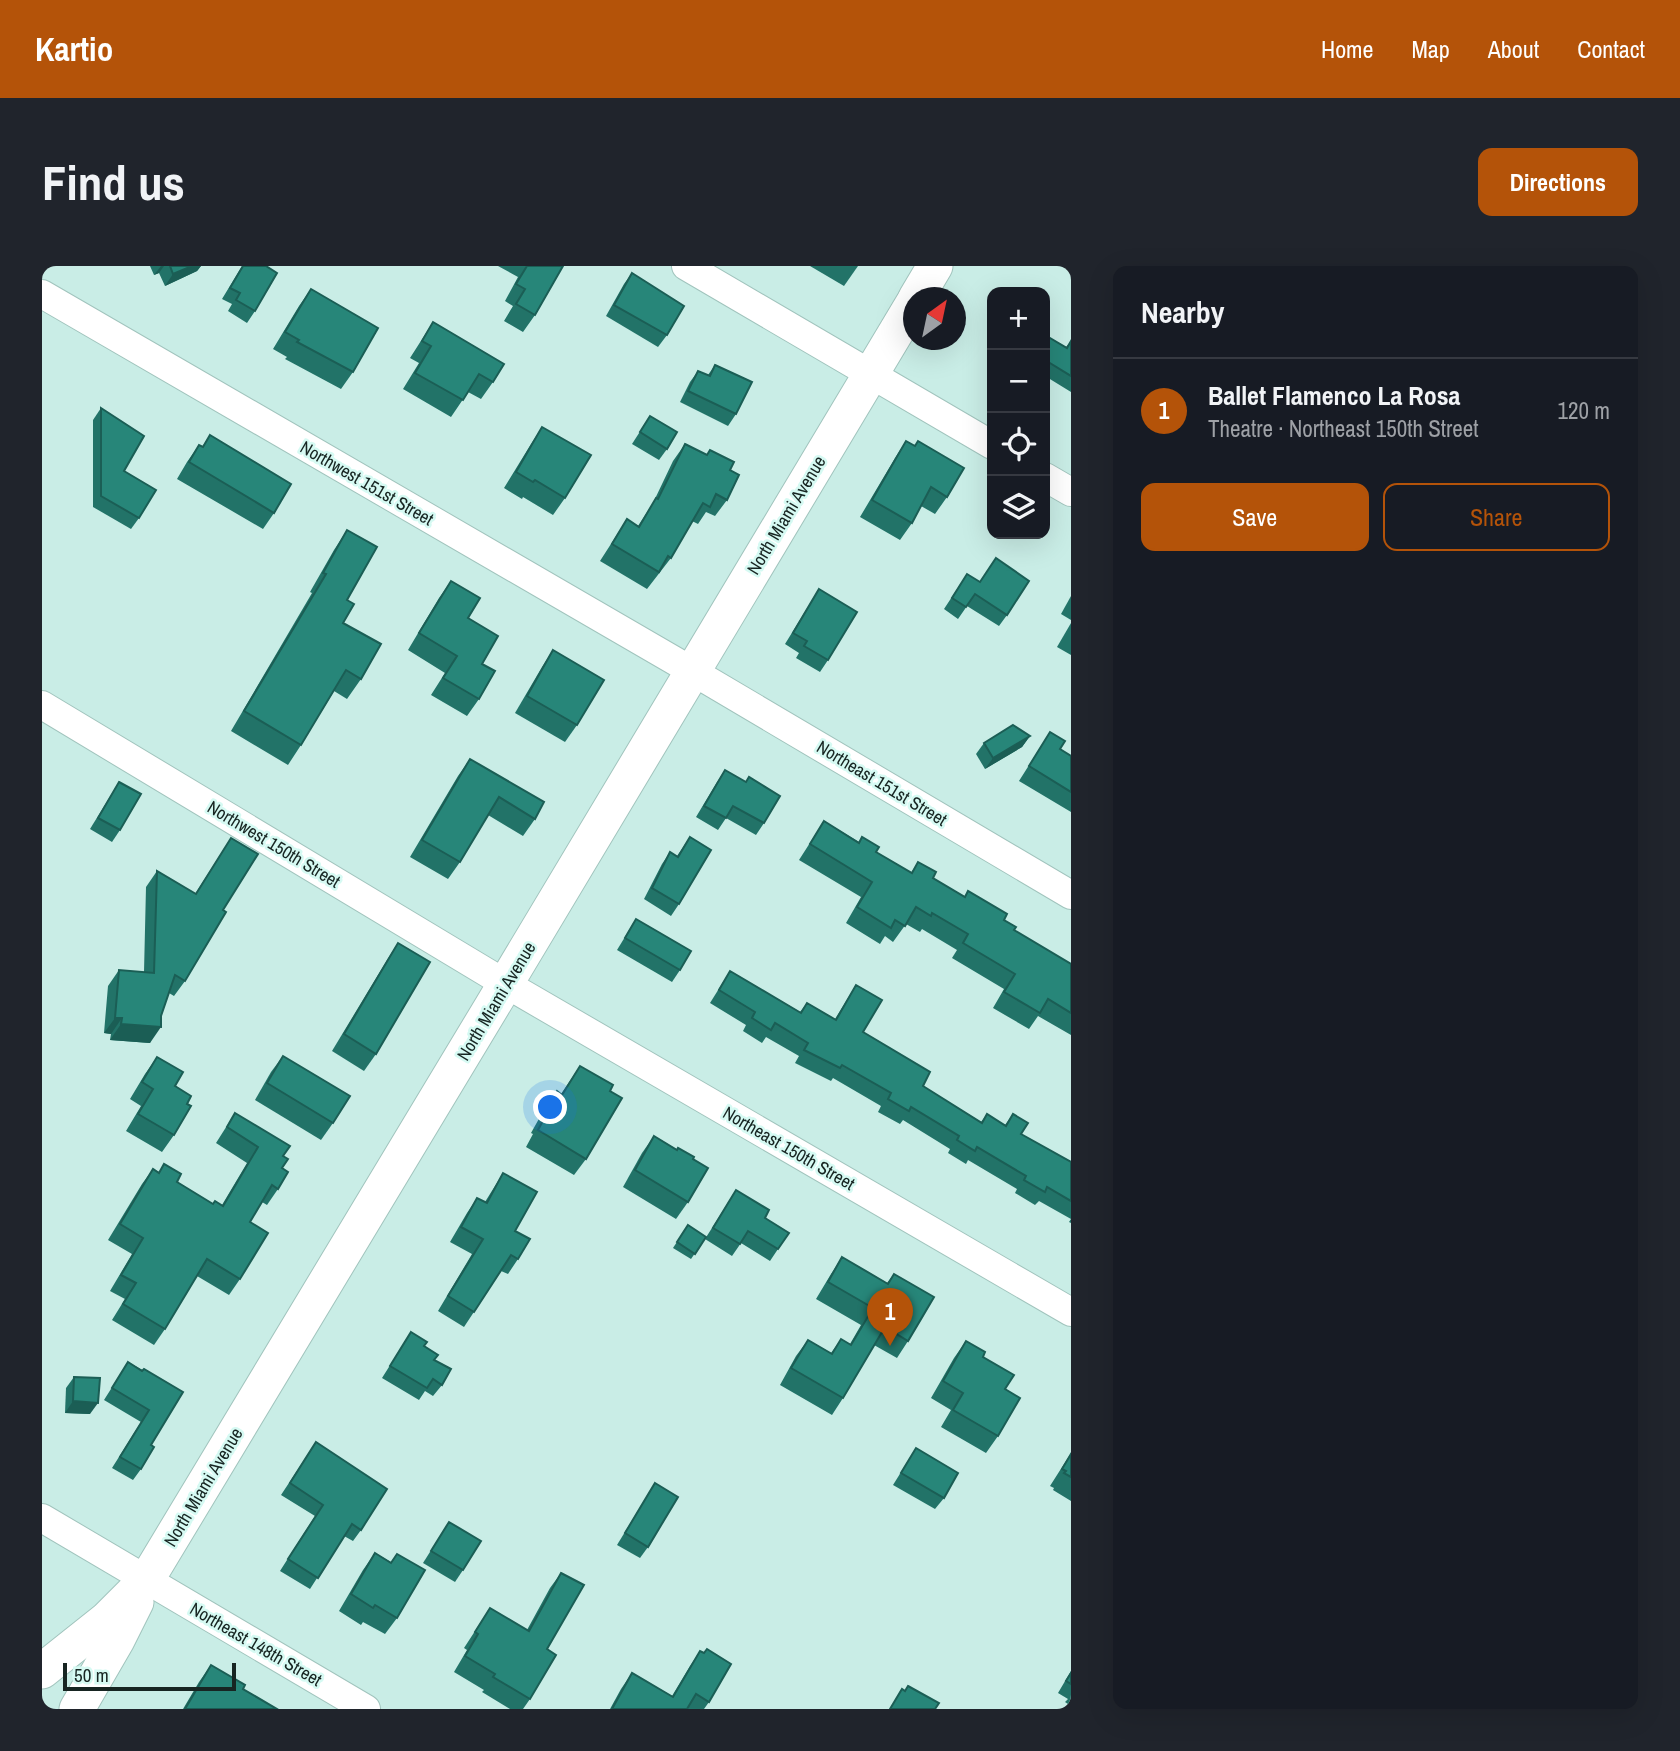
<!DOCTYPE html>
<meta charset="utf-8">
<style>
body{margin:0;font-family:"Archivo Narrow",sans-serif;background:#20242c;color:#f1f3f6}
.controls{position:absolute;right:21px;top:21px;display:grid;overflow:hidden;border-radius:14px;box-shadow:0 7px 28px #0002}
.controls button{width:63px;height:63px;display:grid;place-items:center;padding:0;border:0;border-bottom:2px solid #363941;background:#171b24;color:#f1f3f6;font:35px sans-serif}
.compass{position:absolute;left:861px;top:21px;width:63px;height:63px;border-radius:50%;background:#171b24;box-shadow:0 7px 28px #0002;rotate:33deg}
.scale{position:absolute;left:21px;bottom:18px;width:173px;box-sizing:border-box;padding-left:7px;border:4px solid #172522;border-top:0;font-size:19px;line-height:24px;white-space:nowrap;color:#172522;-webkit-text-stroke:5px #d6faf3;paint-order:stroke}
.you{position:absolute;left:509px;top:842px;width:24px;height:24px;margin:-18px;border:5px solid #fff;border-radius:50%;background:#1a73e8;box-shadow:0 0 0 10px #1a73e833}
.badge{display:grid;place-items:center;width:46px;height:46px;border-radius:50%;background:#b45309;color:#fff;font-size:23px;font-weight:700}
.pin{position:absolute;translate:-50% -58px;filter:drop-shadow(0 2px 4px #0008)}
.pin::after{content:'';position:absolute;top:37px;width:24px;height:21px;background:inherit;clip-path:polygon(0 0,100% 0,50% 100%)}
.list{margin:0;padding:0;list-style:none}
h2{display:flex;justify-content:space-between;align-items:center;height:91px;margin:0;padding:0 28px;font-size:30px}
h2 small{font-size:23px;font-weight:400;color:#9ea1a6}
.list li{display:grid;grid-template-columns:46px 1fr auto;gap:21px;align-items:center;box-sizing:border-box;height:105px;padding:0 28px;border-top:2px solid #363941}
.list b{display:block;font-size:26px;white-space:nowrap}
.list p{margin:0;font-size:23px;white-space:nowrap;color:#9ea1a6}
.list em{font-size:23px;font-style:normal;color:#9ea1a6}
.actions{display:flex;gap:14px;padding:21px 28px}
.actions a{flex:1;padding:16px 0;border:2px solid #b45309;border-radius:14px;text-align:center;font-size:24px;color:#b45309}
.actions .main{background:#b45309;color:#fff}
.icon{flex:none;width:38px;height:38px;fill:none;stroke:currentColor;stroke-width:2;stroke-linecap:round;stroke-linejoin:round}
.map{position:relative;flex:none;width:1029px;height:1443px;overflow:hidden;border-radius:14px}
header{display:flex;align-items:center;gap:42px;box-sizing:border-box;height:98px;padding:0 35px;background:#b45309;color:#fff}
header strong{font-size:33px}
nav{display:flex;gap:38px;margin-inline-start:auto;font-size:24px}
.intro{display:flex;align-items:center;justify-content:space-between;box-sizing:border-box;height:168px;padding:0 42px}
h1{margin:0;font-size:49px}
.button{padding:18px 32px;border-radius:14px;background:#b45309;color:#fff;font-size:24px;font-weight:700}
main{display:flex;gap:42px;padding:0 42px}
aside{flex:1;background:#171b24;border-radius:14px;box-shadow:0 7px 28px #0002}
.map>svg:first-child{display:block}
.lines{fill:none;stroke-linecap:round;stroke-linejoin:round}
.minor-casing{stroke:#a1c4bd;stroke-width:30}
.tertiary-casing{stroke:#a1c4bd;stroke-width:37}
.minor{stroke:#fff;stroke-width:28}
.tertiary{stroke:#fff;stroke-width:35}
.wall{fill:#227368}
.shaded-wall{fill:#1b5e55}
.building{fill:#278679;stroke:#1b5e55;stroke-width:2}
.labels{text-anchor:middle;dominant-baseline:central;stroke-width:5;stroke-linejoin:round;paint-order:stroke}
.street-label{font-size:18px;fill:#172522;stroke:#d6faf3}
</style>
<header>
<strong>Kartio</strong>
<nav><a>Home</a><a>Map</a><a>About</a><a>Contact</a></nav>
</header>
<div class="intro"><h1>Find us</h1><a class="button">Directions</a></div>
<main>
<div class="map">
<svg width="1029" height="1443" viewBox="0 0 1029 1443">
<rect width="100%" height="100%" fill="#c9ede6"/>
<g class="lines">
<defs>
<g id="minor">
<path d="M644,0L950,179"/>
<path d="M0,28L633,395L1029,629"/>
<path d="M1003,211L1029,226"/>
<path d="M0,439L464,718L1029,1046"/>
<path d="M0,1252L324,1443"/>
</g>
<g id="tertiary">
<path d="M874,32L893,0"/>
<path d="M0,1405L64,1354L105,1313L449,742L872,36"/>
<path d="M35,1443L75,1374L94,1336"/>
</g>
</defs>
<use href="#minor" class="minor-casing"/>
<use href="#tertiary" class="tertiary-casing"/>
<use href="#minor" class="minor"/>
<use href="#tertiary" class="tertiary"/>
</g>
<g class="wall">
<path d="M108,0H159L155,5L123,20L117,7L112,9Z"/>
<path d="M200,0H224L213,45L205,57L186,45L190,38L180,33Z"/>
<path d="M456,0H521L493,49L481,66L462,55L471,40L463,35L476,11Z"/>
<path d="M768,0H816L802,20Z"/>
<path d="M590,7L625,69L616,81L564,50L582,18Z"/>
<path d="M269,23L311,106L299,123L243,93L245,91L231,83L257,40Z"/>
<path d="M391,56L451,116L439,133L426,126L409,151L361,123L377,97L368,92Z"/>
<path d="M1003,69L1024,81L1029,75V126L1003,110Z"/>
<path d="M673,99L694,148L686,160L638,136L648,116L656,105L666,109Z"/>
<path d="M59,142L97,252L89,263L51,241V154Z"/>
<path d="M608,150L625,183L617,194L590,178Z"/>
<path d="M500,161L523,232L511,249L481,231L480,233L462,222L489,178Z"/>
<path d="M168,169L232,247L221,263L135,213L145,196L157,179L160,181Z"/>
<path d="M864,175L905,231L893,248L879,240L870,257L858,274L818,251L853,192Z"/>
<path d="M643,178L665,189L668,184L688,204L685,234L673,250L664,246L656,258L650,255L629,292L605,323L558,295L585,253L596,260L611,237L631,195Z"/>
<path d="M305,264V334L301,357L319,413L305,433L292,425L259,479L246,499L189,465L270,327L268,326L292,284Z"/>
<path d="M925,308L965,349L957,360L925,340L916,353L902,343Z"/>
<path d="M409,315L426,352L440,398L437,433L425,450L389,429L403,407L366,384L397,332Z"/>
<path d="M777,323L786,394L778,406L754,392L757,387L743,378Z"/>
<path d="M1029,330V354L1019,348Z"/>
<path d="M1029,357V389L1015,381Z"/>
<path d="M511,384L535,459L523,476L473,447L500,401Z"/>
<path d="M1008,466L1018,483L1029,490V546L977,515Z"/>
<path d="M988,470L980,481L943,503L934,488L942,477Z"/>
<path d="M428,493L493,553L481,570L446,549L418,596L406,613L368,591L416,510Z"/>
<path d="M683,504L722,557L714,569L684,552L676,564L654,551L675,516Z"/>
<path d="M77,516L78,564L70,576L48,563Z"/>
<path d="M782,555L869,607L876,596L891,612L962,654L972,664L1029,698V769L996,750L987,763L951,742L962,723L910,692L915,684L880,663L878,666L864,658L851,676L843,670L838,678L804,657L819,631L757,594Z"/>
<path d="M648,571L637,638L629,650L602,633L620,598L628,586L635,590Z"/>
<path d="M189,572L181,644L143,715L132,730L127,727L108,777L68,774L69,768L62,767L66,720L77,704L102,706L104,621L115,605L153,628Z"/>
<path d="M594,653L638,704L630,716L575,684Z"/>
<path d="M356,677L334,788L322,805L290,785L345,694Z"/>
<path d="M688,705L758,746L765,737L793,753L814,719L821,766L881,820L939,856L945,848L963,859L971,848L979,868L1029,896V957L1027,956L1029,953L997,935L993,939L973,927L975,923L926,894L924,898L906,887L908,883L861,854L858,858L836,846L839,840L791,812L789,815L753,797L757,790L724,771L720,777L701,765L704,759L668,737Z"/>
<path d="M241,790L291,857L279,874L213,834L229,806Z"/>
<path d="M115,791L145,838L132,869L120,886L84,865L99,840L88,833L103,808Z"/>
<path d="M538,800L568,825L544,893L532,909L484,881L491,868L489,867L503,842L515,825L519,828Z"/>
<path d="M193,847L241,890L236,923L225,939L220,936L208,956L198,1013L187,1029L155,1010L123,1063L112,1079L70,1054L83,1033L68,1025L90,988L66,974L100,918L111,903L117,906L122,898L135,916L171,938L180,939L205,897L174,877Z"/>
<path d="M612,870L651,893L646,936L634,953L581,921L600,887Z"/>
<path d="M461,907L473,965L476,993L466,1008L459,1005L422,1061L396,1045L430,988L408,976L425,947L435,932L443,936Z"/>
<path d="M694,924L723,952L736,983L728,995L699,977L690,990L663,973Z"/>
<path d="M646,959L664,971L649,993L631,982Z"/>
<path d="M800,991L845,1017L852,1008L866,1075L855,1092L832,1079L801,1132L790,1149L738,1119L754,1090L766,1074L789,1087L799,1073L808,1078L819,1059L774,1033L789,1008Z"/>
<path d="M369,1066L392,1094L400,1119L391,1130L383,1125L377,1134L340,1112Z"/>
<path d="M924,1075L941,1091L963,1123L956,1170L944,1187L899,1161L909,1144L889,1132L912,1092Z"/>
<path d="M86,1096L141,1126L109,1179L99,1203L91,1214L70,1202L99,1156L62,1134Z"/>
<path d="M32,1111L48,1148L23,1147L24,1122Z"/>
<path d="M274,1176L319,1264L311,1275L302,1270L268,1323L238,1305L273,1250L239,1229Z"/>
<path d="M874,1182L902,1232L893,1243L851,1219Z"/>
<path d="M1029,1187V1235L1011,1224L1012,1222L1008,1220Z"/>
<path d="M613,1217L606,1281L598,1292L575,1279Z"/>
<path d="M407,1256L421,1304L413,1316L381,1297Z"/>
<path d="M333,1287L349,1296L355,1288V1352L343,1368L321,1356L319,1359L297,1345L321,1304Z"/>
<path d="M519,1307L505,1383L488,1433L481,1443H468L440,1426L442,1424L412,1406L425,1384L422,1382L448,1342L485,1364L508,1322Z"/>
<path d="M658,1385L667,1436L662,1443H568L579,1423L590,1407L630,1430L648,1400Z"/>
<path d="M169,1399L201,1423L235,1443H141L157,1416Z"/>
<path d="M1029,1405V1440L1023,1436L1026,1433L1016,1427Z"/>
</g>
<g class="shaded-wall">
<path d="M119,0H122L117,7L112,9Z"/>
<path d="M150,0H159L155,5L123,20L131,8Z"/>
<path d="M988,470L980,481L943,503L951,492Z"/>
<path d="M73,752H80L69,768L62,767Z"/>
<path d="M79,758L119,761L108,777L68,774Z"/>
<path d="M31,1135L56,1137L48,1148L23,1147Z"/>
</g>
<g class="building">
<path d="M128,0H150L131,8Z"/>
<path d="M201,0H224L235,7L213,45L194,34L198,27L188,22Z"/>
<path d="M485,0H521L493,49L474,38L483,23L474,18Z"/>
<path d="M590,7L642,40L625,69L572,39Z"/>
<path d="M269,23L336,62L311,106L255,76L257,74L243,66Z"/>
<path d="M391,56L462,98L451,116L437,108L421,134L373,107L389,80L380,75Z"/>
<path d="M1003,69L1025,82L1029,75V110L1003,94Z"/>
<path d="M673,99L710,116L694,148L646,125L656,105L668,110Z"/>
<path d="M59,142L102,170L82,205L114,224L97,252L59,230Z"/>
<path d="M608,150L635,166L625,183L598,166Z"/>
<path d="M500,161L549,189L523,232L493,214L491,216L474,206Z"/>
<path d="M168,169L249,218L232,247L147,196L157,179L161,181Z"/>
<path d="M864,175L873,180L876,175L922,202L905,231L889,221L870,257L830,234Z"/>
<path d="M643,178L665,189L668,184L692,196L688,204L697,209L685,234L674,228L668,241L661,237L629,292L626,290L617,306L570,278L585,253L597,261L614,232L616,233Z"/>
<path d="M305,264L335,281L305,334L312,338L301,357L339,378L319,413L304,404L259,479L202,445L284,308L281,307Z"/>
<path d="M954,292L987,315L965,349L933,328L924,341L910,332L925,308L938,316Z"/>
<path d="M409,315L438,332L426,352L456,370L440,398L453,405L437,433L401,412L415,390L377,367Z"/>
<path d="M777,323L815,346L786,394L762,380L765,375L751,367Z"/>
<path d="M511,384L562,414L535,459L485,430Z"/>
<path d="M971,459L988,470L951,492L942,477Z"/>
<path d="M1008,466L1023,475L1018,483L1029,490V526L987,500Z"/>
<path d="M428,493L502,536L493,553L457,531L418,596L380,574Z"/>
<path d="M683,504L704,516L707,511L738,530L722,557L691,540L684,552L662,540Z"/>
<path d="M77,516L99,528L78,564L56,552Z"/>
<path d="M782,555L817,577L820,571L837,581L834,586L870,607L876,596L894,606L891,612L923,631L926,625L965,648L962,654L974,661L972,664L1029,698V747L1006,733L998,747L962,726L973,708L921,677L926,668L890,647L889,650L874,641L863,660L853,654L849,662L815,641L830,616L768,578Z"/>
<path d="M648,571L669,584L637,638L610,622L628,586L636,591Z"/>
<path d="M189,572L216,588L181,644L184,646L143,715L133,709L119,750V761L79,758L80,752H73L77,704L112,707L115,605L154,628Z"/>
<path d="M594,653L649,685L638,704L583,672Z"/>
<path d="M356,677L388,696L334,788L302,768Z"/>
<path d="M688,705L759,747L765,737L794,754L814,719L840,734L821,766L888,806L881,820L940,857L945,848L964,860L971,848L986,857L979,868L1029,896V935L1005,921L1003,926L982,914L984,910L935,881L933,885L915,874L917,870L869,841L867,845L846,833L849,827L800,799L798,802L762,784L766,777L733,757L729,764L710,752L713,746L677,724Z"/>
<path d="M241,790L308,830L291,857L225,817Z"/>
<path d="M115,791L141,806L133,820L149,830L145,838L149,840L132,869L96,848L111,823L100,816Z"/>
<path d="M538,800L571,819L568,825L580,832L544,893L496,864L503,851L501,850L515,825L520,829Z"/>
<path d="M193,847L248,880L241,890L246,893L240,902L246,906L236,923L230,919L208,956L226,967L198,1013L165,993L123,1063L81,1038L94,1017L79,1009L101,972L78,958L111,903L117,907L122,898L139,908L135,916L171,938L173,935L181,940L216,881L185,861Z"/>
<path d="M612,870L635,884L636,882L652,891L651,893L666,902L646,936L593,904Z"/>
<path d="M461,907L495,926L473,965L488,973L476,993L469,989L432,1046L406,1030L441,973L419,961L435,932L445,937Z"/>
<path d="M694,924L727,944L723,952L747,967L736,983L706,965L698,978L671,962Z"/>
<path d="M646,959L664,971L653,988L635,976Z"/>
<path d="M800,991L846,1018L852,1008L892,1031L866,1075L843,1061L801,1132L749,1102L766,1074L790,1088L799,1073L809,1079L831,1042L786,1016Z"/>
<path d="M369,1066L385,1076L382,1080L396,1089L392,1094L409,1103L400,1119L391,1113L385,1122L348,1100Z"/>
<path d="M924,1075L943,1086L941,1091L972,1109L963,1123L978,1132L956,1170L911,1144L921,1127L901,1115Z"/>
<path d="M86,1096L100,1105L102,1103L141,1126L109,1179L112,1181L99,1203L78,1191L107,1144L70,1122Z"/>
<path d="M32,1111L58,1112L56,1137L31,1135Z"/>
<path d="M274,1176L345,1223L319,1264L310,1258L276,1312L246,1293L281,1239L248,1217Z"/>
<path d="M874,1182L916,1207L902,1232L859,1207Z"/>
<path d="M1029,1188V1211L1022,1207L1024,1205L1020,1203Z"/>
<path d="M613,1217L636,1231L606,1281L583,1267Z"/>
<path d="M407,1256L439,1275L421,1304L389,1285Z"/>
<path d="M333,1287L349,1297L355,1288L383,1304L355,1352L333,1339L331,1342L309,1328Z"/>
<path d="M519,1307L542,1319L505,1383L514,1389L488,1433L451,1411L453,1408L423,1390L436,1368L433,1366L448,1342L487,1365Z"/>
<path d="M665,1383L689,1398L667,1436L654,1428L645,1443H570L590,1407L631,1431L658,1385L662,1387Z"/>
<path d="M169,1399L203,1419L201,1423L235,1443H143Z"/>
<path d="M1029,1407V1418L1024,1415Z"/>
<path d="M866,1420L897,1437L893,1443H848L860,1423L863,1425Z"/>
</g>
<g class="labels">
<g class="street-label">
<text transform="translate(325 217) rotate(30)">Northwest 151st Street</text>
<text transform="translate(744 249) rotate(-59)">North Miami Avenue</text>
<text transform="translate(840 517) rotate(31)">Northeast 151st Street</text>
<text transform="translate(232 578) rotate(31)">Northwest 150th Street</text>
<text transform="translate(454 735) rotate(-59)">North Miami Avenue</text>
<text transform="translate(747 882) rotate(30)">Northeast 150th Street</text>
<text transform="translate(161 1221) rotate(-59)">North Miami Avenue</text>
<text transform="translate(214 1378) rotate(30)">Northeast 148th Street</text>
</g>
</g>
</svg>
<div class="controls">
<button>+</button>
<button>−</button>
<button><svg class="icon" aria-label="locate" viewBox="0 0 24 24"><circle cx="12" cy="12" r="6"/><path d="M12 2v4M12 18v4M2 12h4M18 12h4"/></svg></button>
<button><svg class="icon" aria-label="layers" viewBox="0 0 24 24"><path d="M12 4l9 5-9 5-9-5zM3 14l9 5 9-5"/></svg></button>
</div>
<svg class="compass" viewBox="-18 -18 36 36"><path d="M0-13l5 13h-10z" fill="#e53935"/><path d="M0 13l5-13h-10z" fill="#9ea1a6"/></svg>
<div class="scale">50 m</div>
<div class="you"></div>
<div class="pin badge" style="left:848px;top:1080px">1</div>
</div>
<aside>
<h2>Nearby<small></small></h2>
<ul class="list">
<li><span class="badge">1</span><div><b>Ballet Flamenco La Rosa</b><p>Theatre · Northeast 150th Street</p></div><em>120 m</em></li>
</ul>
<div class="actions"><a class="main">Save</a><a>Share</a></div>
</aside>
</main>
